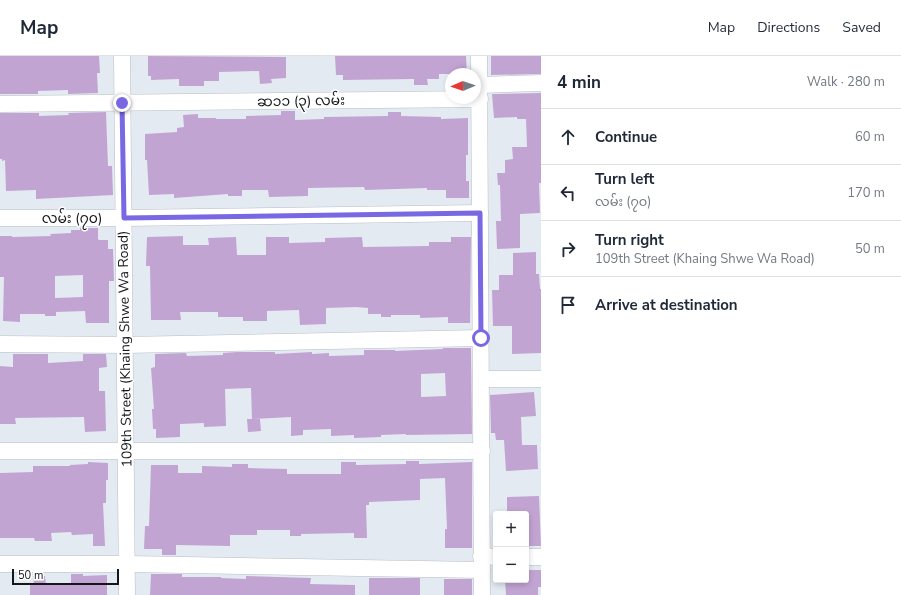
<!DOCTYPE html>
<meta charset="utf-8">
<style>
body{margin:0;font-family:"Nunito Sans","Noto Sans Myanmar",sans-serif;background:#f2f2f3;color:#1f2937}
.controls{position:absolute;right:12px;bottom:12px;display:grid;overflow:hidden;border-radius:4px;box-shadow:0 2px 6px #0003}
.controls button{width:36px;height:36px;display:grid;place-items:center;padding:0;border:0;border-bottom:1px solid #e0e1e3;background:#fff;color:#1f2937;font:20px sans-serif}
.compass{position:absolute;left:445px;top:12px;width:36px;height:36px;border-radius:50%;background:#fff;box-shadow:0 2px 6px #0003;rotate:268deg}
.scale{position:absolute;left:12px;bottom:10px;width:107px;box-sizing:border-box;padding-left:4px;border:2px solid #141619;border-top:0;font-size:11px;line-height:14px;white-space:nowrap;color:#141619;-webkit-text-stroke:3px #fff;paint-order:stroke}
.stop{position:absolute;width:12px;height:12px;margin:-9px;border:3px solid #7968e3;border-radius:50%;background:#fff}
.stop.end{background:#7968e3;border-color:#fff;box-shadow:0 1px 4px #0008}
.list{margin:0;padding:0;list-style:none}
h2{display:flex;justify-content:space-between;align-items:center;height:52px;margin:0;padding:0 16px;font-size:17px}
h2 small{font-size:13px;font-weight:400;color:#747a83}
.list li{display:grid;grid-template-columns:26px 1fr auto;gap:12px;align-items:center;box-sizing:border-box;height:56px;padding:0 16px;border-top:1px solid #e0e1e3}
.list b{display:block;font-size:15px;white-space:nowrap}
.list p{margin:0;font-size:13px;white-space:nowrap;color:#747a83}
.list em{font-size:13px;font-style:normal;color:#747a83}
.icon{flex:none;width:22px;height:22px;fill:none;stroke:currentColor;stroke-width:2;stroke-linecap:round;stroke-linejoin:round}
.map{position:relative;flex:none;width:541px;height:539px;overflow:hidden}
header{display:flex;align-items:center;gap:24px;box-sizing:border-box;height:56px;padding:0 20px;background:#fff;border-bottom:1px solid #e0e1e3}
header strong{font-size:19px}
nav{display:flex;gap:22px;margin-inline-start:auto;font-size:14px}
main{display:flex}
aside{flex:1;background:#fff}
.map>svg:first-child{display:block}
.building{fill:#c2a4d3;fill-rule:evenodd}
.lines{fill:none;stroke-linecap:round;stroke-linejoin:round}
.street-casing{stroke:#b8bec5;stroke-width:17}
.street{stroke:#fff;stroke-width:16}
.route{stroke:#7968e3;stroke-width:5}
.labels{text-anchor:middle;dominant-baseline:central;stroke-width:3;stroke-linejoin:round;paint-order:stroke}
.street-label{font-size:14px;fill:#141619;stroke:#fff}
</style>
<header>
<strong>Map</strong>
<nav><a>Map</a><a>Directions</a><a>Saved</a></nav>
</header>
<main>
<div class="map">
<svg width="541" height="539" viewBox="0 0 541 539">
<rect width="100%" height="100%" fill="#e4eaf2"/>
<g class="building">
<path d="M0,0H99L100,17H97L98,37L68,38V34L38,35V38H0Z"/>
<path d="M148,0L286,1V22L271,23L272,27L260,28L259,15L219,16V25H204V30H179V23L151,24V20H148Z"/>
<path d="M335,0H466L467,18H439V23H427L428,29H414V23L343,24V19H336Z"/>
<path d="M491,0H541V18L491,19Z"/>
<path d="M541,37V127H539L540,157L520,158V192L497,193L496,165H501L500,129H498L497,117H505V104L513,103L512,91H527L526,63H517V61L494,62L492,38Z"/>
<path d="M281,55H295V64L324,63V61L388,60V56H401V60L441,61V63L468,62V99H466V125H469V142H446V134H427V132L365,134L364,131L308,132V140L269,141L268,134H242V140H228V138L174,142V138L149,139L147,104H145V78L177,76V72L184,71L183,59L198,58V62H216V63H246V60L281,59Z"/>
<path d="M106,56L108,110H112L113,139L36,143V134L6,135L5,104L2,105V103H0V57H39V60L69,59L68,57Z"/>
<path d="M80,172H98V183L99,184H108V193H113L114,225H109V267H86L85,255L56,256V260H45V258H20V266L3,265L4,221H0V180H12V181L51,180L50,178L71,177V174H80ZM83,219V241L55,242V220Z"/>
<path d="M183,180V189H209L208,182L236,181L237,199H266V181H289V187L325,186V182L362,181L363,191L429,190V186H451V181H471L470,267H448V261L420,262V259H391V261H381V258H368V252L356,251L326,252V268L300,269L299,254L267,255V265H243V261H218V256H180L181,264H151L150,210H146L147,181Z"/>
<path d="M536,196V218H539L540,233H541V297L512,298V270H493L492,234H499V219H513V197Z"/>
<path d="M443,292H471L472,378L406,379V378L381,379V381L354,382V379L331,380V373L303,374V379L291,380V361L252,363L251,332L225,333L226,370L204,371V367L180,368V381L156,382V373H153L152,353H154L151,312L155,311V298L186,297L187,300L223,299V297L237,296H275V298L312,296V298L329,297V300L364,299V294H395V295L443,293ZM445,317L446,340L421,341V318Z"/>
<path d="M13,298H48V307L83,305V298H106L107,311L99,312V335H105L106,375L85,376L84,361L15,362L16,368H0V310L13,311Z"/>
<path d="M534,336L536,360L521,361L522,389H537L538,413L506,415L504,384H496L495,377H491L490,339Z"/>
<path d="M247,363H260L261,375L248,376Z"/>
<path d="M406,405H419V408L472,406V492H445V473H447L445,422L420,423V444L369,446V449H366L367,482H354V477L301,478V480H290V474H257V479H230V490L176,489V499H162V493H144L145,470H149L151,409H178V417H202V410L232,411V408H248V412L287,413V418H341V406H356V409L406,408Z"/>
<path d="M88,406L108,407V424H106V447H103L105,490H93V478L72,479L71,476L51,477L52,485H35L34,482H0V417L33,416V410H70V409L88,408Z"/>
<path d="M539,440L541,490H526V458H507V441Z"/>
<path d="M526,514H541V531H538V539H506L505,524H526Z"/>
<path d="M71,518H83V520L107,519V539H30V529H34L33,520H45L46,529L71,528Z"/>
<path d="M151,518H182V521H221V522L246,523V520L311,522L310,528L355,529V539H150Z"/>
<rect x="369" y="522" width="51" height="17"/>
<rect x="444" y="523" width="28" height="16"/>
</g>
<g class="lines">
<defs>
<g id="street">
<path d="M122,0L127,539"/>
<path d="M479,0L482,539"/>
<path d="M480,29L541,27"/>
<path d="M0,48L480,43"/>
<path d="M0,162H124L480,157"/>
<path d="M0,288L125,289L481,282"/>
<path d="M482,323H541"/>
<path d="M0,395H482"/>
<path d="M481,500L496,501"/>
<path d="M526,501H541"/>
<path d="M0,508H127L482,514"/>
</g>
</defs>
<use href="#street" class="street-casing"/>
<use href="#street" class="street"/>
</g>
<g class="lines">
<path class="route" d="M122,47L124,162L480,157L481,282"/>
</g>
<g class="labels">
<g class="street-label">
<text transform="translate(301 45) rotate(-1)">ဆ၁၁ (၃) လမ်း</text>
<text x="72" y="162">လမ်း (၇၀)</text>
<text transform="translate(125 293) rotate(-91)">109th Street (Khaing Shwe Wa Road)</text>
</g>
</g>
</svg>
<div class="controls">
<button>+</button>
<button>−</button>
</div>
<svg class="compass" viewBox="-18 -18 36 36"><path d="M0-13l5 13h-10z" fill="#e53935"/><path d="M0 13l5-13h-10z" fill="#747a83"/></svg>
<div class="scale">50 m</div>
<div class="stop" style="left:481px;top:282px"></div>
<div class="stop end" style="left:122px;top:47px"></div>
</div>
<aside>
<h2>4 min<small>Walk · 280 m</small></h2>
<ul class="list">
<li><svg class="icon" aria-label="ahead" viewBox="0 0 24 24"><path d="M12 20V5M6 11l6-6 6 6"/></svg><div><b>Continue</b></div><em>60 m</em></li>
<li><svg class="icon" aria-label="left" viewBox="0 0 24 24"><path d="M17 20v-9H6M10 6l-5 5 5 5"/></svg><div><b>Turn left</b><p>လမ်း (၇၀)</p></div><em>170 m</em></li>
<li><svg class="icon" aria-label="right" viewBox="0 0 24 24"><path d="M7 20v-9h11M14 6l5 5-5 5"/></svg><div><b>Turn right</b><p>109th Street (Khaing Shwe Wa Road)</p></div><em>50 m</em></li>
<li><svg class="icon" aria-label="arrive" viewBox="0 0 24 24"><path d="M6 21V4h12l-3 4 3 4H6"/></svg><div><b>Arrive at destination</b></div></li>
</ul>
</aside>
</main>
